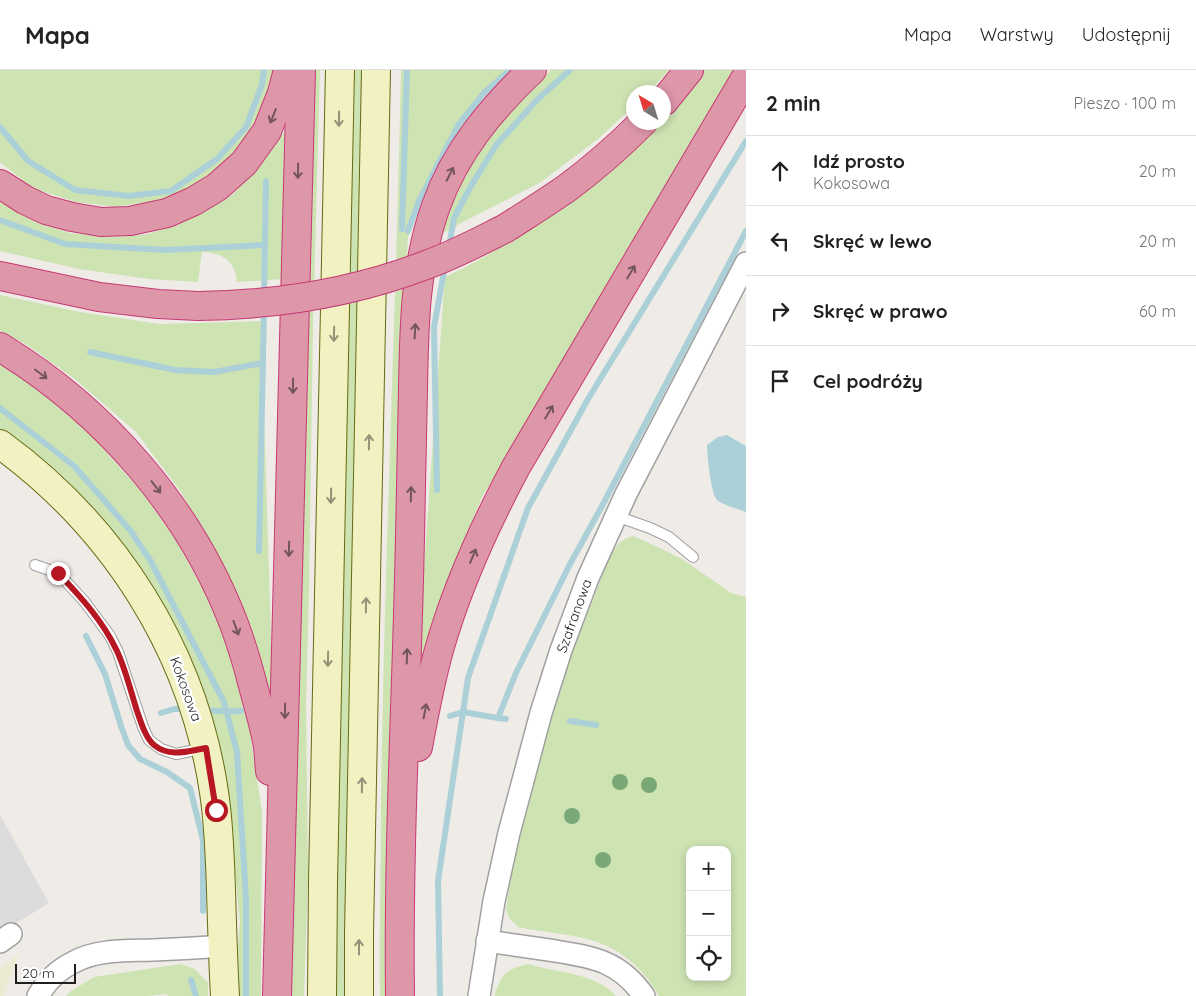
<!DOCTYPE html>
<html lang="pl">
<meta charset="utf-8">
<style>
body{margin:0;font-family:Quicksand,sans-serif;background:#f2f2f2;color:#222}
.controls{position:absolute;right:15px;bottom:15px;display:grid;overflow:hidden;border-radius:10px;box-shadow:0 2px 8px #0003}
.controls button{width:45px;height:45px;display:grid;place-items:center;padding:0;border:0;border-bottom:1px solid #e0e0e0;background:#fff;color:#222;font:25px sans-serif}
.compass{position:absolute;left:626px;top:15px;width:45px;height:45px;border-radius:50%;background:#fff;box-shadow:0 2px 8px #0003;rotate:322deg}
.scale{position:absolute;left:15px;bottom:12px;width:61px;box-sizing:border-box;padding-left:5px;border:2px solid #1f1f1f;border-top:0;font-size:14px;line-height:18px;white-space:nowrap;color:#1f1f1f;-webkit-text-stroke:4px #fff;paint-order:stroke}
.stop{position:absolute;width:15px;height:15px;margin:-11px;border:4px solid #b71722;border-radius:50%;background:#fff}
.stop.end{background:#b71722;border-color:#fff;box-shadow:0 1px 5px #0008}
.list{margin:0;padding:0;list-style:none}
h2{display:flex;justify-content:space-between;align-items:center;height:65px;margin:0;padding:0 20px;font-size:21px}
h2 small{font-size:16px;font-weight:400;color:#767676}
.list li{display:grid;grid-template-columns:32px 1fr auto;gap:15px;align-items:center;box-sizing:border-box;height:70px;padding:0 20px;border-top:1px solid #e0e0e0}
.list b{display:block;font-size:19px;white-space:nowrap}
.list p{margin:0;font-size:16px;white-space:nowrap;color:#767676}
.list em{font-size:16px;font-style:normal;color:#767676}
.icon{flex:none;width:28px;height:28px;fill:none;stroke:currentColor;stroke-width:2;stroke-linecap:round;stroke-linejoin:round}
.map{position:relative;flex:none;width:746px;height:926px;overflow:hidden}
header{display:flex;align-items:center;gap:30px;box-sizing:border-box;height:70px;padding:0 25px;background:#fff;border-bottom:1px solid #e0e0e0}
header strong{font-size:24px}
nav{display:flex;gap:28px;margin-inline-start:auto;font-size:18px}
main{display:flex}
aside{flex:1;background:#fff}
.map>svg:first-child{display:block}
.residential{fill:#dddcdc}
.farmland{fill:#ebebd4}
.grass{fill:#cde3b2;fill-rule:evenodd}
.water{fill:#acd0d7}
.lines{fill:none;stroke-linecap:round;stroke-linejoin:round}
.stream{stroke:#acd0d7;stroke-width:6}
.lane-casing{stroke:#a0a0a0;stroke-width:12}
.street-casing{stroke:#a0a0a0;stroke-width:24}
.secondary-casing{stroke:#676a12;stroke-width:30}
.highway-casing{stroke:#c73974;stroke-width:30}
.lane{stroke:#fff;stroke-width:10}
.street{stroke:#fff;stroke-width:21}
.secondary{stroke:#f2f1c1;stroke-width:28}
.highway{stroke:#dd97a9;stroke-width:28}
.highway-bridge-casing{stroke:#c73974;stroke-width:30;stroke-linecap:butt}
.highway-bridge{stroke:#dd97a9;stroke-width:28}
.tree{fill:#79a876}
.oneway{stroke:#74555d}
.oneway2{stroke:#939278}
.route{stroke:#b71722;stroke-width:6}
.labels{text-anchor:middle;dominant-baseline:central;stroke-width:5;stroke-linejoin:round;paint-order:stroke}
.street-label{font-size:14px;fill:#1f1f1f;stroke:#fff}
</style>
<header>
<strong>Mapa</strong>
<nav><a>Mapa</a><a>Warstwy</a><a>Udostępnij</a></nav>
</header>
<main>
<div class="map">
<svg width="746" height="926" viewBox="0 0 746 926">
<rect width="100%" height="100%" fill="#efebe6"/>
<path class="residential" d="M0,745L49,833L0,863Z"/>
<path class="farmland" d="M19,884L4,926H0V897Z"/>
<g class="grass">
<path d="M0,0H274L263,41L237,83L195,117L156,131L115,137L76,132L34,119L0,92Z"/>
<path d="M307,0H320L313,258L309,521L306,635L308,802L304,926H287Z"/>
<path d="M354,0H362L351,630L347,732L348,926H336L338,702Z"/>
<path d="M401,0H511L479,31L454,69L429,113L408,167L403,255L394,926H380C379,864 381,802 381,740C384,493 396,247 401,0Z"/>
<path d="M551,0H669L649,22H634L633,37L598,69L541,112L461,153L440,165L446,141L465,99L516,33Z"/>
<path d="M705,0H740L719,38L482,427L451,502L439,537L420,607L416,606L445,207C484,189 519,167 554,142C592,116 629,87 660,53L664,52V48Z"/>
<path d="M286,62L283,209L237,212C236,208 236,203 234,199C228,186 215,182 202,182L198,212L149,209L79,199L0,181V131L35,151L70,163L116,167L148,164L177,155L208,140L233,124L258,98L281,64Z"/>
<path d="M0,225L80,242L159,254L261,251L273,630L249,561L226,500L181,422L136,362L76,310L26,274L0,262Z"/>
<path d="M0,295L24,308L89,363L142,422L176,470L214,540L236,595L254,667L251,670L262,742L261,926H235V905L240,852L231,767L189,594L0,361Z"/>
<path d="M633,466L647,472L682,489L731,523L746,527V926H659C646,902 624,881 597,872C573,863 543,863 518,857L510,849L506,840L513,792L533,713L550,648L567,596L609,488C615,477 620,469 633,466ZM690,780H727V907H690Z"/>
<path d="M181,894L195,899L208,913V926H168L167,924L146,926H66L71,921L94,907Z"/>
<path d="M528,894C556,903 595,902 616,926H495C495,921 497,918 499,914C505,900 513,898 528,894Z"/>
</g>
<path class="water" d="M727,365L746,376V442C740,440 721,434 717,430C711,424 707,385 707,375L718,367Z"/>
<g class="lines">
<g class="stream">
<path d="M0,57L28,91L75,120L129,126L171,121L217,89L246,57L262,15L264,0"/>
<path d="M0,150L65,174L165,180L265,175"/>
<path d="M402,159L407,0"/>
<path d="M408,161L419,131L459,54L485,22L510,0"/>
<path d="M449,177L454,148L471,116L497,74L538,29L570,0"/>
<path d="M264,225L266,111"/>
<path d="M90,282L175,300L214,302L263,293"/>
<path d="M0,338L74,396L130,460L150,490L224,632L237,682L246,828V926"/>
<path d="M437,420L434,257L445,196"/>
<path d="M259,481L264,238"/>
<path d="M86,566L105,604L121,656L128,675L140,689L167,702L190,718L203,770V841"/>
<path d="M200,640C214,640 227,642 241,641"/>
<path d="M161,643L174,639H188"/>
<path d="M450,646L463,642L498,648L506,649"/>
<path d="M498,648L516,603L569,496L602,436L746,161"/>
<path d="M570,651L596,655"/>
<path d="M191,910L196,926"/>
<path d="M440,926L438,811L468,608L528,438L588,329L746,71"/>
</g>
<defs>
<g id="lane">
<path d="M616,446L650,458L669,467L693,487"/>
<path d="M35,495L58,503L84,531L110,566L118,582L143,657L149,670L161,679L176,684L205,678"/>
</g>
<g id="street">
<path d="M487,871C508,874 529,877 549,880C591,887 618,889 644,926"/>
<path d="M0,872L11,864"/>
<path d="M38,926C46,912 59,899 74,892C97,879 128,881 153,880C177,879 200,878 223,876"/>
<path d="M479,926L494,831L509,763L541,643L561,580L588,508L626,424L746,193"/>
</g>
<g id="secondary">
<path d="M0,374C115,458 193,581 214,722C219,754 220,788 221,820C222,855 223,891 225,926"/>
<path d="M322,926L323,811L340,0"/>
<path d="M359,926V863L376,0"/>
</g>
<g id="highway">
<path d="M664,31L689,0"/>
<path d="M0,114L25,130L46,140L72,147L101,152L130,151L167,143L194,131L217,117L244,93L267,61L282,23L288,0"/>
<path d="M506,158C526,145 547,132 567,118C594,98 619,76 643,52"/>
<path d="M0,206L99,227L158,234L198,236"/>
<path d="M0,277C105,341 190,439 234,554C241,573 247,592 252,612C257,631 263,651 267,671C269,681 269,691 270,701"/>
<path d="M418,677C424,645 430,612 439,580C457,516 485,455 516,397L746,7"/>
<path d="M277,926L301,0"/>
<path d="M400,926C398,773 407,620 410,467C411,417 412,367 413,318C414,257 415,194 436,136C455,82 491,39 532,0"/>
</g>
</defs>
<use href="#lane" class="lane-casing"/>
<use href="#street" class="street-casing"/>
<use href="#secondary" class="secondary-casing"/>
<use href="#highway" class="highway-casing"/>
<use href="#lane" class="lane"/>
<use href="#street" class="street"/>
<use href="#secondary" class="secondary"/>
<use href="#highway" class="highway"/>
<defs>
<path id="highway-bridge" d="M198,236C277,235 353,223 426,195C454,185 480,171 506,158"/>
</defs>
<use href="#highway-bridge" class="highway-bridge-casing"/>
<use href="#highway-bridge" class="highway-bridge"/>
</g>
<g class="tree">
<circle cx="620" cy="712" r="8"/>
<circle cx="649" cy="715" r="8"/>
<circle cx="572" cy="746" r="8"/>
<circle cx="603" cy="790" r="8"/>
</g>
<defs><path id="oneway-shaft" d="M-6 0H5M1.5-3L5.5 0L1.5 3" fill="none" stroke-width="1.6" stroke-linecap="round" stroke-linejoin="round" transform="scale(1.25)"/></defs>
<g class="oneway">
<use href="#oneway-shaft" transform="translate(273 46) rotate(112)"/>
<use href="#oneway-shaft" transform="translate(298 101) rotate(91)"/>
<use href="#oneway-shaft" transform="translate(450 104) rotate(-63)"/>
<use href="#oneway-shaft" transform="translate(631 202) rotate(-59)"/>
<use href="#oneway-shaft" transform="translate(415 261) rotate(-87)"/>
<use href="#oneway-shaft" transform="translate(41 304) rotate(37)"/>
<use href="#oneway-shaft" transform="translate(293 316) rotate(91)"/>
<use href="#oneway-shaft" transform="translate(549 342) rotate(-59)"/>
<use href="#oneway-shaft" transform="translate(156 417) rotate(52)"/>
<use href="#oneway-shaft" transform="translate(411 424) rotate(-89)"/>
<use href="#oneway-shaft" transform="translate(289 479) rotate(91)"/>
<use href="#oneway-shaft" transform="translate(473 486) rotate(-67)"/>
<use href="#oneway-shaft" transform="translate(236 558) rotate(70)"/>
<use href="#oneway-shaft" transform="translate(407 586) rotate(-88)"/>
<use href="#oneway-shaft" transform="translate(285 641) rotate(91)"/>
<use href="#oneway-shaft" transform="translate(425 641) rotate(-79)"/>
</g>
<g class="oneway2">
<use href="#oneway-shaft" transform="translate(339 49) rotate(91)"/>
<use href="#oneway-shaft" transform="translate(334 264) rotate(91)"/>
<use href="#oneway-shaft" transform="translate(369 372) rotate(-89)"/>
<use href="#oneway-shaft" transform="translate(331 426) rotate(91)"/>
<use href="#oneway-shaft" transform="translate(366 535) rotate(-89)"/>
<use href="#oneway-shaft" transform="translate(328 589) rotate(91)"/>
<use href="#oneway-shaft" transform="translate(362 715) rotate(-89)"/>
<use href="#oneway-shaft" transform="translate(359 877) rotate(-90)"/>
</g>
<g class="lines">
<path class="route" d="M58,503C80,526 102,550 116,579C125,597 131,622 137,641C141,652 145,667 154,675C170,688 188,681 206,678L216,740"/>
</g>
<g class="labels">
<g class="street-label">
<text transform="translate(574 546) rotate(-70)">Szafranowa</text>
<text transform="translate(186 619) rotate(70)">Kokosowa</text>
</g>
</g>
</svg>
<div class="controls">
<button>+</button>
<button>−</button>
<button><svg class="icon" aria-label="locate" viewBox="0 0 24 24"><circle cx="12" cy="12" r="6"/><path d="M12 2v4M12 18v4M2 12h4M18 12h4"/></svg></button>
</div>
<svg class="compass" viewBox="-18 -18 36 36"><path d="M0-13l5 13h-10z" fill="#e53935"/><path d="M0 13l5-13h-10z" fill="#767676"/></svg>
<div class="scale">20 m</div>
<div class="stop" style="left:216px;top:740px"></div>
<div class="stop end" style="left:58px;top:503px"></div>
</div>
<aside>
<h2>2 min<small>Pieszo · 100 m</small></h2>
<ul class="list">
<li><svg class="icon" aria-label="ahead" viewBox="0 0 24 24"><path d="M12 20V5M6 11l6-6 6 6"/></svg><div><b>Idź prosto</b><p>Kokosowa</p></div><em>20 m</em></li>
<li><svg class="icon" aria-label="left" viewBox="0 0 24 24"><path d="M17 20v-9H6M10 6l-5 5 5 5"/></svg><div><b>Skręć w lewo</b></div><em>20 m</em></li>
<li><svg class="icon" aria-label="right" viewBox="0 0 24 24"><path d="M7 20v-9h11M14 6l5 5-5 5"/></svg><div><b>Skręć w prawo</b></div><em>60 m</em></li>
<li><svg class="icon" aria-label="arrive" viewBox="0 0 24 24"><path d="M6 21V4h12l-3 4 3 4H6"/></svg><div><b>Cel podróży</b></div></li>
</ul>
</aside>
</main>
